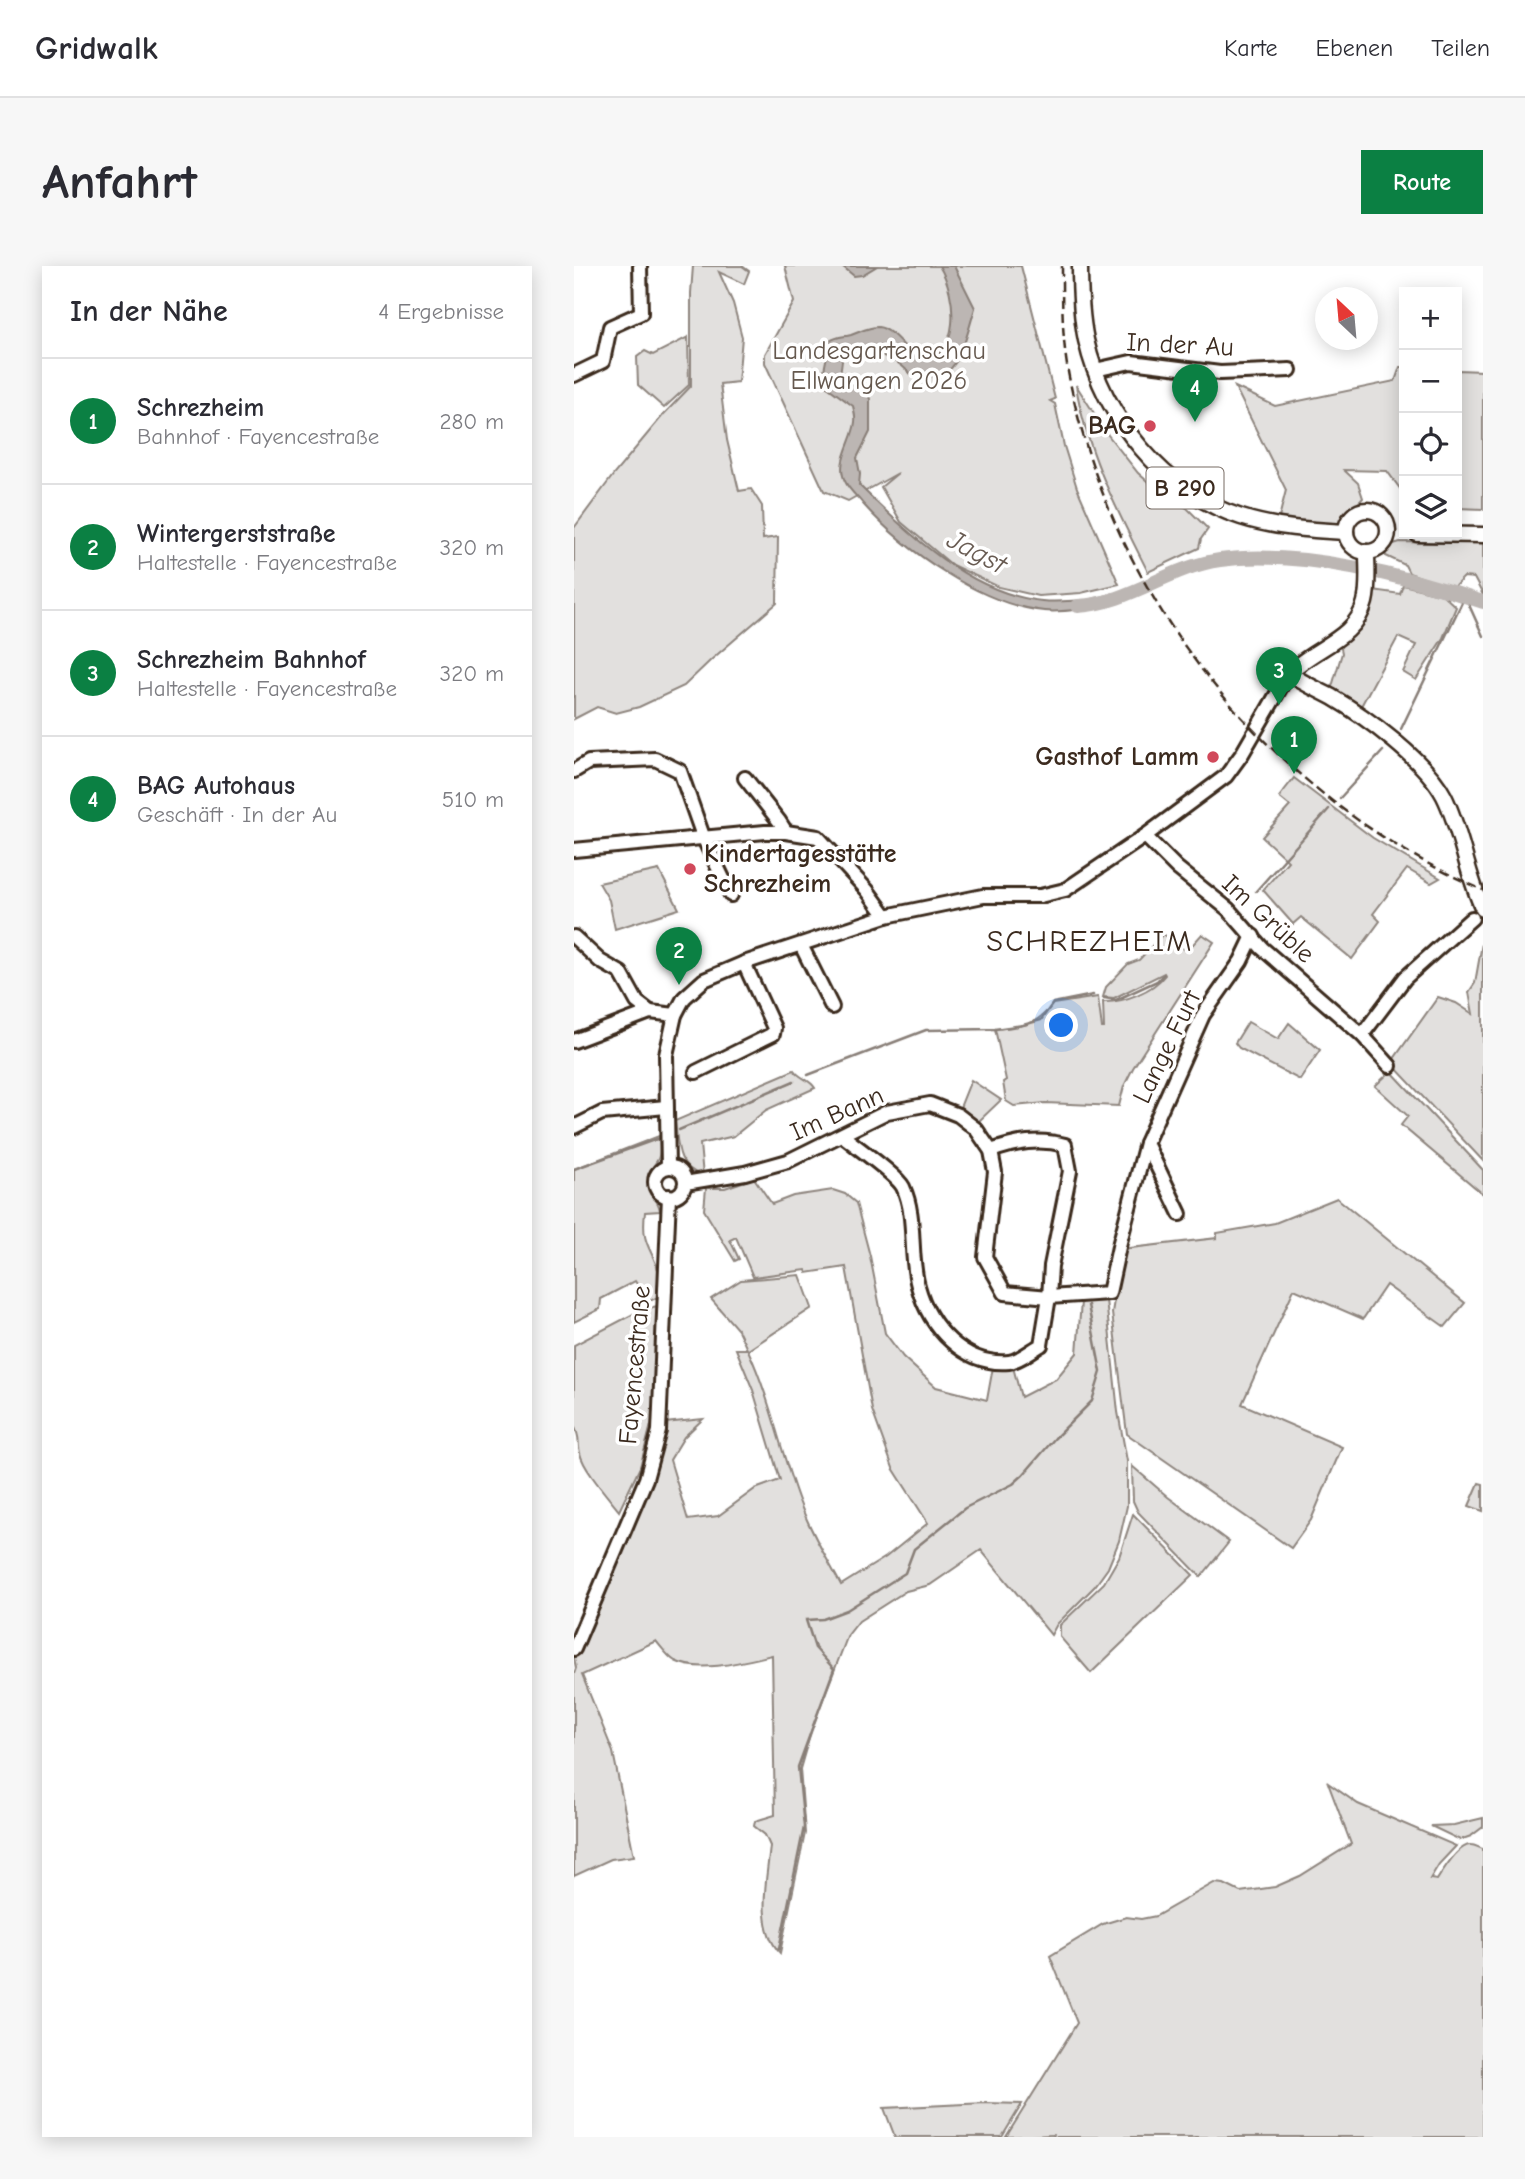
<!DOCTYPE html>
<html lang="de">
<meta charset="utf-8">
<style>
body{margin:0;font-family:"Comic Neue",sans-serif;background:#f7f7f7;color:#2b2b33}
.controls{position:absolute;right:21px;top:21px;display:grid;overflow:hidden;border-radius:0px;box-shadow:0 4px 18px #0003}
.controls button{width:63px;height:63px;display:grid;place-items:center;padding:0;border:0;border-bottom:2px solid #e1e1e2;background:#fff;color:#2b2b33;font:35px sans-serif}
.compass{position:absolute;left:741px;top:21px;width:63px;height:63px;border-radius:50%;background:#fff;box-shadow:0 4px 18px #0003;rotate:334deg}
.you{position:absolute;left:488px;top:760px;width:24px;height:24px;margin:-18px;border:5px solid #fff;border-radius:50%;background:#1a73e8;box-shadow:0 0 0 10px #1a73e833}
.badge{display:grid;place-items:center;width:46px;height:46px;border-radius:50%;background:#0b8043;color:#fff;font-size:23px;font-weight:700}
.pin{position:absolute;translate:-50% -58px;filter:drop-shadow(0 2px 4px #0008)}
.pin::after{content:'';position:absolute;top:37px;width:24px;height:21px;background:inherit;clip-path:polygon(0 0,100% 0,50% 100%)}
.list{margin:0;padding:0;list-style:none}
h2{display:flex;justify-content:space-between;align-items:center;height:91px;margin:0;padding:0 28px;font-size:30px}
h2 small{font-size:23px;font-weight:400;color:#7c7c81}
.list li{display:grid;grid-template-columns:46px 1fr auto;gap:21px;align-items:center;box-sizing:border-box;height:126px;padding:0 28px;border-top:2px solid #e1e1e2}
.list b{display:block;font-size:26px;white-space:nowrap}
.list p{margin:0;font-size:23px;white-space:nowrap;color:#7c7c81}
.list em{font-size:23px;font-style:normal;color:#7c7c81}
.icon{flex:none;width:38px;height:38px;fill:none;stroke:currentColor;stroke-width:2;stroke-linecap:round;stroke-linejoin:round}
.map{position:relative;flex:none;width:909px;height:1871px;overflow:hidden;border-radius:0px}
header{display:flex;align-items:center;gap:42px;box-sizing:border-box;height:98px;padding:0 35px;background:#fff;border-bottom:2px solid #e1e1e2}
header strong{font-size:33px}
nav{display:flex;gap:38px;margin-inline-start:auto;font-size:24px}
.intro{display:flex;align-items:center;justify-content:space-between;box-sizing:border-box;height:168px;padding:0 42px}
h1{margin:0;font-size:49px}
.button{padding:18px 32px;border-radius:0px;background:#0b8043;color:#fff;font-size:24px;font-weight:700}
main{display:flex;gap:42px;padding:0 42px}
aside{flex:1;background:#fff;border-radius:0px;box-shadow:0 4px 18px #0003}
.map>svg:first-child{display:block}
.green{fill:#e2e0de;stroke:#8e857e;stroke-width:2}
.water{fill:#bcb6b3;stroke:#887e77;stroke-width:2}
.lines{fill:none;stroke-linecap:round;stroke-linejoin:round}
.stream{stroke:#887e77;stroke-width:2.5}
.river{stroke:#bcb6b3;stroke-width:14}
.minor-casing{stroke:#3b2a1e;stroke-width:18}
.major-casing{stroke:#3b2a1e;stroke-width:19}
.minor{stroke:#fff;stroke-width:12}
.major{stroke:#fff;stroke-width:14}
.rail{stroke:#3b2a1e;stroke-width:2.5;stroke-dasharray:10 5;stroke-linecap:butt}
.poi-dot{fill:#d1495b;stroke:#fff;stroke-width:2.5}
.labels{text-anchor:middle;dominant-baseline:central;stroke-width:7;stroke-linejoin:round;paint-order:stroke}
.shield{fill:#fff;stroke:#766a62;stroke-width:2}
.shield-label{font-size:24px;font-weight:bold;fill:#3b2a1e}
.street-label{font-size:26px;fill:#3b2a1e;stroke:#fff}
.park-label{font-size:26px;fill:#65584e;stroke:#fff}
.poi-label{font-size:26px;font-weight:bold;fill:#3b2a1e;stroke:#fff;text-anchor:end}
.water-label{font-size:28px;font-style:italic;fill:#685b52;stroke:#fff}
.quarter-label{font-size:30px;letter-spacing:2px;fill:#3b2a1e;stroke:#fff}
</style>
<header>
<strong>Gridwalk</strong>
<nav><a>Karte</a><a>Ebenen</a><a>Teilen</a></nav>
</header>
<div class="intro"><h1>Anfahrt</h1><a class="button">Route</a></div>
<main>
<aside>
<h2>In der Nähe<small>4 Ergebnisse</small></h2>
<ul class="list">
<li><span class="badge">1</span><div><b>Schrezheim</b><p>Bahnhof · Fayencestraße</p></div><em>280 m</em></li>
<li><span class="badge">2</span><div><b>Wintergerststraße</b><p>Haltestelle · Fayencestraße</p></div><em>320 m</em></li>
<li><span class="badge">3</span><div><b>Schrezheim Bahnhof</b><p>Haltestelle · Fayencestraße</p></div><em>320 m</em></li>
<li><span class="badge">4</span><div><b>BAG Autohaus</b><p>Geschäft · In der Au</p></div><em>510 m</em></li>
</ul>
</aside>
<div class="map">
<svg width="909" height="1871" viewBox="0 0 909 1871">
<rect width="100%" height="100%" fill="#fff"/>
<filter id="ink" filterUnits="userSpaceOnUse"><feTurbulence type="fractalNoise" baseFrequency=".0143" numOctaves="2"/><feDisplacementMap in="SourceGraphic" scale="14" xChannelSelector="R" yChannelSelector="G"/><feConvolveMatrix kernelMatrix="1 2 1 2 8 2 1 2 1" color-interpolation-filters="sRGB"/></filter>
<g filter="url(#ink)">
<g class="green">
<path d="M119,0H168L175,5L170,18L145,6L159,37L168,71L164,116L146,118L153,174L165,225L177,223L188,240L189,273L204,271L203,337L137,394L110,420L65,441L42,447L23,441L0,453V262L40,208L90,148L117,120V27Z"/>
<path d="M211,0H447L481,133L476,135L481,138L490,180L503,222L545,318L507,327L464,330L425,321L378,299L327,256L307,221L324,207L274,235L250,225L191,97V88L220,36Z"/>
<path d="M114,71L115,119L90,142L64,119L63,91L71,85L79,89Z"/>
<path d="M826,101H830V228L813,205L770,204L784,217L789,232L762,260L705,252L712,224L661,121L701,140L821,115Z"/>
<path d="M883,104L909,105V243L883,242Z"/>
<path d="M502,119L534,169L564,207L590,230L613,242L634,263L627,273L625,282L574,306C544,246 512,186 502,119Z"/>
<path d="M826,276L909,277V329L900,312L890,311L879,322L835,307L831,299L812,290L810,281Z"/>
<path d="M829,319L869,329L882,341L869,372L842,414L829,406L842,379L824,371L786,442L757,424L768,387L766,378C788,365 793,347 799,324L826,328Z"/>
<path d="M720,512L799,572L866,612L857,617L833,603L799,648L806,655L778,693L727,651L719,658L689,624L714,595L688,571L716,540L705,531Z"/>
<path d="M85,604L105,643L41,663L35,634L25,617Z"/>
<path d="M589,668L613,685L628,668L640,676L559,802L550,820L545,840L471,837L440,840L432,835L429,816L432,814L421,763C449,760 461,761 479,738L524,731L528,762H530L529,736C549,737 579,725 591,709L590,707L540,732L529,731L532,721L554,698L565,694Z"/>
<path d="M909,672V895L817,797L864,731L882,737L899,748L895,726L901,717Z"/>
<path d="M674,756L704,773L715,757L746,784L726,814L665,782L661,777Z"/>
<path d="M220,804C226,813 236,813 241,822L192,844L160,870L126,878L129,910C102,901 104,879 101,855Z"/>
<path d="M817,805L909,904V928L827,859L834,850L801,820Z"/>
<path d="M397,814L427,834L403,857L385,844Z"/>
<path d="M85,870C85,878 87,887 84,893C80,900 74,905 74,914C73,927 85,933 86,945L71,946C67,980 77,979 85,1007C87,1014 86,1023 86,1030L74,1036L61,1015L27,1033L26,1043L0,1056V903Z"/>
<path d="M180,912L198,938L219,930L259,924L271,928L282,937L296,990L311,1067L329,1091L362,1121L413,1134L419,1101H439L447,1131L482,1113L503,1087L507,1036L532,1034L544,1146L553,1195V1240L545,1275L534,1302L521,1320L483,1358L477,1369L407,1284L356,1319L332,1325L285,1355L274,1369L237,1465L226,1503L231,1567L206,1687C181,1660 193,1613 196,1580L191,1569L180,1560L181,1555L201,1549L198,1389C172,1395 126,1408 101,1395C94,1391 88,1382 82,1375L8,1409L39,1486L60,1590L37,1593L0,1610V1408L2,1402L0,1392L41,1299L91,1157L129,1153L110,1171L96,1194L114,1254L144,1250L181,1223L206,1214L179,1124L162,1083H173L164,1064L137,1033L167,1014L226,1009L238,1042L174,1084C196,1132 206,1183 224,1232C235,1263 252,1291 267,1319L312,1291L354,1257L319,1202L298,1144L272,1001L233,1007L232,1004L179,1011L162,971L156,974L165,993L161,995L130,944L132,922H151Z"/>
<path d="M763,932L891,1037L871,1061L812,1019L789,1053L720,1023L668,1138L768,1181L737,1254L717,1282L553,1168L538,1047L548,983L643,972V967L701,957Z"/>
<path d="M83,1040L79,1151L66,1201L45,1245C35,1232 9,1203 6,1187C3,1175 7,1172 0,1160V1079L67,1044Z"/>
<path d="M558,1200L594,1231L655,1276L627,1311L564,1246L559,1235Z"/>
<path d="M905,1217L909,1218V1245L895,1240Z"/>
<path d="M559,1248L619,1309L517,1407L486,1371V1359L530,1317L545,1291Z"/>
<path d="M754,1517L784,1538L882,1580L865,1598L856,1613L863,1614C869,1604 885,1578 897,1579C901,1579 905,1582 909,1583V1871H480L479,1869L432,1871L503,1757L476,1690L529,1658L552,1651L567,1653L582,1650L640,1617L650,1618L666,1626L701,1621L726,1610L777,1578Z"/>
<path d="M909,1552V1561L897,1570L886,1574L857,1560L880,1559Z"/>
<path d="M412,1837L448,1838L428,1871H321L310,1842Z"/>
</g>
<g class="water">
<path d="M268,0H303L288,9L280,10Z"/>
<path d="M365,0H380L401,42C396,58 388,95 374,105C366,111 351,111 341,111C336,108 333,104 328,100C314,89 287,81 269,87L266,110L293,127L296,133V166L283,192L286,208L285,219C335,268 395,327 468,335C484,337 501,334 517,334L523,342C506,343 487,347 470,345C407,339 330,284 289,238C284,231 276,225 272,217C260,197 279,176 281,156C282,151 280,145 279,140L252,120L248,114L256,75C263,70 269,71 277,69C286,66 294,61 304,61C318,62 332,84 343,93C389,96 383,27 365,0Z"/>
</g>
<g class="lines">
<g class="stream">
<path d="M891,330L909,370"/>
<path d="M827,463L891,330"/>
<path d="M766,532L809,485"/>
<path d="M682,625L755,543"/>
<path d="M530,732L542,734L583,715L590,708"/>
<path d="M234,809L352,764L421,763L449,759L467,754L479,737L519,729"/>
<path d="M105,864L220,815"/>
<path d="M0,903L83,873"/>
<path d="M205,1683L230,1561L224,1501L260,1403L241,1382L232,1354L249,1353L273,1344L331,1307L340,1283L391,1242L439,1218L449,1209L481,1172L518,1135L527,1106L514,1039"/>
</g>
<path class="river" d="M504,340C556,337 595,301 646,294C725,283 833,310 909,336"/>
<defs>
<g id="minor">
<path d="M521,104L557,96L646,107L716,104"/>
<path d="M0,109L29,95L36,61L67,47L66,0"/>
<path d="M0,505L15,496L81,493L106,505L130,573L157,629"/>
<path d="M171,512L205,555L212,566"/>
<path d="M571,570L603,602L654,643L688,682L788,769L816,800"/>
<path d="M0,584L191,566H212L244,571L293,624L312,650"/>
<path d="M0,671L26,695L47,707L63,736L76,746"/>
<path d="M227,679L258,741"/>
<path d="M788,769L831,712L898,652"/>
<path d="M0,775L76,746L101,749"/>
<path d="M122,806L199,768L200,762L170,697"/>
<path d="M0,861L28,847L92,841"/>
<path d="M268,869C281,880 323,909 329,921C343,951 335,988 344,1020C355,1061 390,1100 435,1096C445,1095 458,1084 467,1079L475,1031L477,1000L496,905L491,879C465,872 442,876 417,885"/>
<path d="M572,877L606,948"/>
<path d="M94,901L92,789L101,749L110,732L130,714L170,697L312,650L409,630H466L491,624L571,570L652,510L668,488L715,407"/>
<circle cx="96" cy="916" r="15"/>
<path d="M111,917L171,907L214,895L313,846L356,838L384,849L402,863L417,885L421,906L411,991L431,1027L475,1031L535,1027L546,976L572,877L629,749L667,695L679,670"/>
<path d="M0,1383L72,1213L85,1165L95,930"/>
</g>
<g id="major">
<path d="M506,0C506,25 507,50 512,74C529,151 591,227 667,251C701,262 736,264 772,266"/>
<circle cx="793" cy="265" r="21"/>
<path d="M843,268L909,269"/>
<path d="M793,286C793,303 795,320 791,336C782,373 739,382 715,407C728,417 743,423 758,431C792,451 852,495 870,530C888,566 892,607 909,643"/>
</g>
</defs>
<use href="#minor" class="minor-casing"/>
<use href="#major" class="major-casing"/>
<use href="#minor" class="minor"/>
<use href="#major" class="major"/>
<path class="rail" d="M488,0C488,37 488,75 495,111C539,336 698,534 909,624"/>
</g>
</g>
<g class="poi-dot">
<circle cx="576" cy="160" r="7"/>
<circle cx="639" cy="491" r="7"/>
<circle cx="116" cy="603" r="7"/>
</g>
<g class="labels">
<rect class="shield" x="572.5" y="201.5" width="77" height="41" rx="5"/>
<g class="shield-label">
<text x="611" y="222">B 290</text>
</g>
<g class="street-label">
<text transform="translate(606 79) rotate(3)">In der Au</text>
<text transform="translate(694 653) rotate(43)">Im Grüble</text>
<text transform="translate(593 781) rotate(-64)">Lange Furt</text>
<text transform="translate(263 848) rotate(-24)">Im Bann</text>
<text transform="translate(61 1099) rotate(-85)">Fayencestraße</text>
</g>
<g class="park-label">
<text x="305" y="85">Landesgartenschau<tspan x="305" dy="30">Ellwangen 2026</tspan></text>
</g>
<g class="poi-label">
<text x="562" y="160">BAG</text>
<text x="625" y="491">Gasthof Lamm</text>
<text x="130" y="588" text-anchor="start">Kindertagesstätte<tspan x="130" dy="30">Schrezheim</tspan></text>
</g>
<g class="water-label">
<text transform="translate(403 286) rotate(28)">Jagst</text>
</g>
<g class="quarter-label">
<text x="516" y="675">SCHREZHEIM</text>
</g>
</g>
</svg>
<div class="controls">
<button>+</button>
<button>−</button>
<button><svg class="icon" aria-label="locate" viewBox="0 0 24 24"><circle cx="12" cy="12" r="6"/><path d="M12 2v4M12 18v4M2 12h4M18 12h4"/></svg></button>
<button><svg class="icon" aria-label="layers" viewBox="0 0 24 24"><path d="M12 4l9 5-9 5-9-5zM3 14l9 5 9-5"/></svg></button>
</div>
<svg class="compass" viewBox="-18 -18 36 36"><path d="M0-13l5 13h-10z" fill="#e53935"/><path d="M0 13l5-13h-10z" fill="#7c7c81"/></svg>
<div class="you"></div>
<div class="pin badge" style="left:720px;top:508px">1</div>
<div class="pin badge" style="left:105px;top:719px">2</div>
<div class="pin badge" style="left:705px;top:439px">3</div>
<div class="pin badge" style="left:621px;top:156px">4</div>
</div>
</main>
